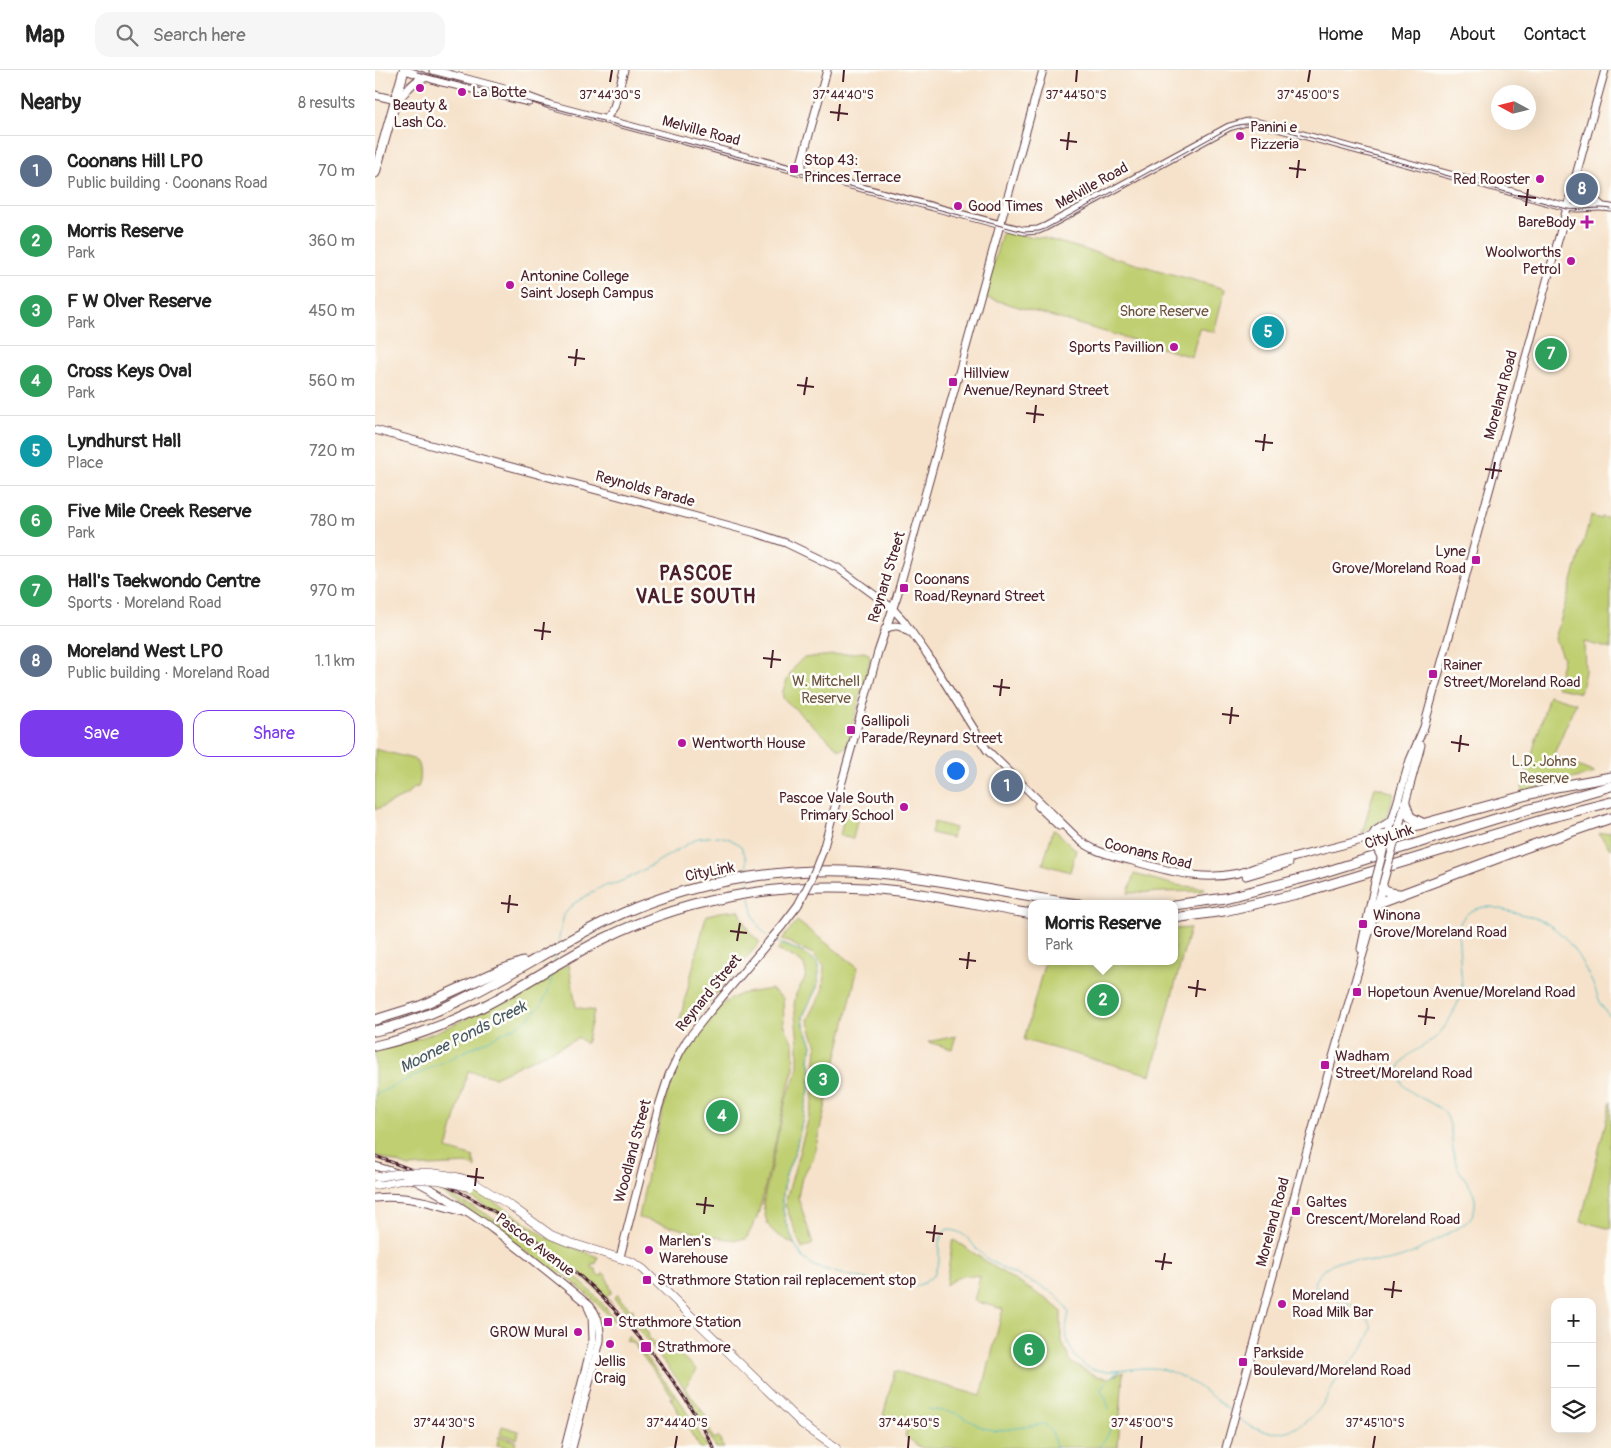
<!DOCTYPE html>
<meta charset="utf-8">
<style>
body{margin:0;font-family:Pangolin,sans-serif;background:#f6f6f6;color:#222}
.controls{position:absolute;right:15px;bottom:15px;display:grid;overflow:hidden;border-radius:10px;box-shadow:0 5px 20px #0002}
.controls button{width:45px;height:45px;display:grid;place-items:center;padding:0;border:0;border-bottom:1px solid #e0e0e0;background:#fff;color:#222;font:25px sans-serif}
.compass{position:absolute;left:1116px;top:15px;width:45px;height:45px;border-radius:50%;background:#fff;box-shadow:0 5px 20px #0002;rotate:277deg}
.you{position:absolute;left:580px;top:700px;width:18px;height:18px;margin:-12px;border:4px solid #fff;border-radius:50%;background:#1a73e8;box-shadow:0 0 0 8px #1a73e833}
.badge{display:grid;place-items:center;width:32px;height:32px;border-radius:50%;background:#7c3aed;color:#fff;font-size:16px;font-weight:700}
.pin{position:absolute;translate:-50% -50%;border:2px solid #fff;box-shadow:0 1px 5px #0006}
.popup{position:absolute;left:653px;top:830px;width:150px;height:65px;box-sizing:border-box;display:grid;place-content:center;border-radius:10px;background:#fff;filter:drop-shadow(0 1px 4px #0005);font-size:16px;white-space:nowrap;color:#767676}
.popup b{font-size:19px;color:#222}
.popup::after{content:'';position:absolute;left:50%;top:100%;margin-left:-10px;border:10px solid transparent;border-top-color:#fff}
.list{margin:0;padding:0;list-style:none}
h2{display:flex;justify-content:space-between;align-items:center;height:65px;margin:0;padding:0 20px;font-size:21px}
h2 small{font-size:16px;font-weight:400;color:#767676}
.list li{display:grid;grid-template-columns:32px 1fr auto;gap:15px;align-items:center;box-sizing:border-box;height:70px;padding:0 20px;border-top:1px solid #e0e0e0}
.list b{display:block;font-size:19px;white-space:nowrap}
.list p{margin:0;font-size:16px;white-space:nowrap;color:#767676}
.list em{font-size:16px;font-style:normal;color:#767676}
.actions{display:flex;gap:10px;padding:15px 20px}
.actions a{flex:1;padding:11px 0;border:1px solid #7c3aed;border-radius:15px;text-align:center;font-size:18px;color:#7c3aed}
.actions .main{background:#7c3aed;color:#fff}
.icon{flex:none;width:28px;height:28px;fill:none;stroke:currentColor;stroke-width:2;stroke-linecap:round;stroke-linejoin:round}
.map{position:relative;flex:none;width:1236px;height:1378px;overflow:hidden}
header{display:flex;align-items:center;gap:30px;box-sizing:border-box;height:70px;padding:0 25px;background:#fff;border-bottom:1px solid #e0e0e0}
header strong{font-size:24px}
nav{display:flex;gap:28px;margin-inline-start:auto;font-size:18px}
.search{width:350px;height:45px;background:#f6f6f6;display:flex;align-items:center;gap:12px;box-sizing:border-box;padding:0 18px;border-radius:15px;color:#767676;font-size:19px}
main{display:flex}
aside{flex:1;background:#fff}
.map>svg:first-child{display:block}
.green{fill:#bfcf71;stroke:#84774e}
.lines{fill:none;stroke-linecap:round;stroke-linejoin:round}
.stream{stroke:#45b5bd;stroke-width:1}
.secondary-casing{stroke:#643c43;stroke-width:9}
.primary-casing{stroke:#643c43;stroke-width:9}
.highway-casing{stroke:#643c43;stroke-width:11}
.secondary{stroke:#fff;stroke-width:7}
.primary{stroke:#fff;stroke-width:8}
.highway{stroke:#fff;stroke-width:9}
.tram{stroke:#4a1f2b;stroke-width:1}
.rail-casing{stroke:#4a1f2b;stroke-width:3}
.rail{stroke:#fdfcf7;stroke-width:1;stroke-dasharray:4;stroke-linecap:butt}
.secondary-bridge-casing{stroke:#643c43;stroke-width:9;stroke-linecap:butt}
.primary-bridge-casing{stroke:#643c43;stroke-width:9;stroke-linecap:butt}
.secondary-bridge{stroke:#fff;stroke-width:7}
.primary-bridge{stroke:#fff;stroke-width:8}
.ticks{fill:none;stroke:#4a1f2b;stroke-width:2}
.poi-dot{fill:#b5179e;stroke:#fdfcf7;stroke-width:2}
.labels{text-anchor:middle;dominant-baseline:central;stroke-width:5;stroke-linejoin:round;paint-order:stroke}
.poi-label{font-size:15px;fill:#4a1f2b;stroke:#fdfcf7;text-anchor:start}
.street-label{font-size:15px;fill:#4a1f2b;stroke:#fdfcf7}
.park-label{font-size:15px;fill:#6d5440;stroke:#fdfcf7}
.water-label{font-size:16px;font-style:italic;fill:#485b65;stroke:#fdfcf7}
.district-label{font-size:20px;font-weight:bold;letter-spacing:1px;fill:#4a1f2b;stroke:#fdfcf7}
.ticks-label{font-size:12px;text-anchor:middle;fill:#4a1f2b;stroke:#fdfcf7;stroke-width:5;stroke-linejoin:round;paint-order:stroke}
</style>
<header>
<strong>Map</strong>
<div class="search"><svg class="icon" aria-label="search" viewBox="0 0 24 24"><circle cx="10" cy="10" r="6"/><path d="M15 15l6 6"/></svg>Search here</div>
<nav><a>Home</a><a>Map</a><a>About</a><a>Contact</a></nav>
</header>
<main>
<aside>
<h2>Nearby<small>8 results</small></h2>
<ul class="list">
<li><span class="badge" style="background:#5c6f8a">1</span><div><b>Coonans Hill LPO</b><p>Public building · Coonans Road</p></div><em>70 m</em></li>
<li><span class="badge" style="background:#2e9e5b">2</span><div><b>Morris Reserve</b><p>Park</p></div><em>360 m</em></li>
<li><span class="badge" style="background:#2e9e5b">3</span><div><b>F W Olver Reserve</b><p>Park</p></div><em>450 m</em></li>
<li><span class="badge" style="background:#2e9e5b">4</span><div><b>Cross Keys Oval</b><p>Park</p></div><em>560 m</em></li>
<li><span class="badge" style="background:#0f9aa8">5</span><div><b>Lyndhurst Hall</b><p>Place</p></div><em>720 m</em></li>
<li><span class="badge" style="background:#2e9e5b">6</span><div><b>Five Mile Creek Reserve</b><p>Park</p></div><em>780 m</em></li>
<li><span class="badge" style="background:#2e9e5b">7</span><div><b>Hall's Taekwondo Centre</b><p>Sports · Moreland Road</p></div><em>970 m</em></li>
<li><span class="badge" style="background:#5c6f8a">8</span><div><b>Moreland West LPO</b><p>Public building · Moreland Road</p></div><em>1.1 km</em></li>
</ul>
<div class="actions"><a class="main">Save</a><a>Share</a></div>
</aside>
<div class="map">
<svg width="1236" height="1378" viewBox="0 0 1236 1378">
<rect width="100%" height="100%" fill="#fdfcf7"/>
<filter id="ink" filterUnits="userSpaceOnUse"><feTurbulence type="fractalNoise" baseFrequency=".02" numOctaves="2"/><feDisplacementMap in="SourceGraphic" scale="10" xChannelSelector="R" yChannelSelector="G"/><feConvolveMatrix kernelMatrix="1 2 1 2 8 2 1 2 1" color-interpolation-filters="sRGB"/></filter>
<filter id="wash" filterUnits="userSpaceOnUse"><feTurbulence type="fractalNoise" baseFrequency=".0096" numOctaves="4" result="noise"/><feDisplacementMap in="SourceGraphic" scale="20" xChannelSelector="R" yChannelSelector="G"/><feGaussianBlur stdDeviation="1.12" result="paint"/><feColorMatrix in="noise" values="0 0 0 0 0 0 0 0 0 0 0 0 0 0 0 0 0 1.4 0 .05"/><feComposite in="paint" operator="in"/></filter>
<g filter="url(#wash)">
<rect width="100%" height="100%" fill="#f6e2ca"/>
<g class="green">
<path d="M627,163L669,168L850,219L839,262L824,258L817,287L609,227Z"/>
<path d="M1216,446L1226,449L1227,447L1236,449V579L1209,572L1210,602L1205,623L1181,617L1188,588L1180,569Z"/>
<path d="M489,582L494,584L495,590L472,675L468,679H464L408,628C405,618 420,594 428,588Z"/>
<path d="M1174,625L1201,633L1178,686L1220,703L1146,722Z"/>
<path d="M0,679L42,690C46,696 47,710 43,717L38,718L32,725L0,740Z"/>
<path d="M1000,717L1019,723L1012,747L987,764Z"/>
<path d="M470,743L483,746L478,769L465,766Z"/>
<path d="M559,752L580,758L577,768L556,763Z"/>
<path d="M678,760L681,761L701,780L695,802L668,794Z"/>
<path d="M1236,762V780L1224,764Z"/>
<path d="M759,804L800,815L829,818L828,821L753,823Z"/>
<path d="M364,840L374,862L385,872L314,956L306,959L304,953L331,846L344,842Z"/>
<path d="M422,851L483,897L438,1089L427,1107L423,1127L438,1174L427,1179L410,1134L438,1032L442,976L433,950L448,920L449,896L438,884L407,869Z"/>
<path d="M815,858L776,1005L649,970L670,891H799V859Z"/>
<path d="M408,874L425,881L442,892L444,902L442,917L428,946L429,955L437,975L434,989L436,1001L434,1020L421,1079L411,1105L407,1131L410,1151L420,1175C396,1161 392,1162 388,1133L411,1029L423,999V972L419,935L421,924L430,908L431,901L428,894L420,888L402,880Z"/>
<path d="M194,894L201,937L219,941L211,974L204,968L119,1007L93,1001L72,1079L99,1087L98,1089L101,1098L93,1094L34,1097L0,1085V981C70,966 132,927 194,894Z"/>
<path d="M396,919L408,928L409,954L418,974L419,998L411,1025L388,1126L382,1148L371,1169C354,1174 285,1153 264,1148L274,1094L291,1028L304,993L331,952L349,933L365,924Z"/>
<path d="M581,966L577,979L553,972Z"/>
<path d="M1236,1031V1159L1206,1151Z"/>
<path d="M48,1112C60,1113 72,1124 82,1129C92,1135 103,1139 113,1145C157,1170 217,1213 244,1256L211,1223L186,1202L183,1205L102,1145Z"/>
<path d="M70,1114L102,1123L128,1137L171,1167L223,1187L221,1194L218,1193L217,1198L221,1199L222,1205L227,1206L228,1203L231,1205L237,1222L231,1227L239,1236C188,1187 133,1145 70,1114Z"/>
<path d="M579,1170L636,1208L673,1230L686,1241V1269L696,1292L721,1306L734,1308L748,1302L743,1377L546,1378L530,1366L533,1355L508,1346L520,1301L606,1326L628,1239L599,1231L605,1206C591,1204 582,1206 571,1215L577,1174Z"/>
<path d="M243,1224L246,1230L252,1235V1236L255,1240L258,1239L259,1244L270,1252L267,1255L274,1265L273,1267L286,1281L293,1274L322,1300L310,1317L334,1351L331,1353L339,1369L343,1367L349,1378H341L307,1315L261,1256L260,1252L262,1250L259,1247L257,1248L239,1228Z"/>
<path d="M254,1266L303,1328L333,1378H325L295,1328H299L257,1272L251,1271Z"/>
<path d="M127,1356L144,1361L142,1369L125,1364Z"/>
<path d="M124,1366L141,1371L139,1378L122,1375Z"/>
</g>
<g class="lines">
<g class="stream">
<path d="M373,810L374,818"/>
<path d="M375,827C378,846 380,855 394,868"/>
<path d="M399,871L425,881L442,892L444,902L442,917L428,946L429,955L437,975L434,989L436,1001L434,1020L421,1079L411,1105L407,1131L410,1151L420,1175L429,1189L439,1196L462,1203L505,1212L541,1216L549,1213L559,1205L564,1190V1173L567,1165L572,1159C595,1163 593,1172 608,1185C612,1189 617,1192 621,1194C645,1211 681,1214 694,1243C690,1258 690,1269 698,1283C718,1317 760,1291 790,1300C812,1306 840,1328 857,1343"/>
<path d="M183,872L189,845L198,834L228,816L237,815L256,807L323,768L344,766L355,769L366,776L371,788L373,804"/>
<path d="M180,890L181,881"/>
<path d="M0,1025L144,955C166,940 174,927 178,901"/>
<path d="M554,1339L581,1343L608,1358L621,1361L669,1354C676,1358 680,1368 680,1375L683,1378"/>
<path d="M734,1339L730,1326L727,1324L726,1319L734,1308L745,1301"/>
<path d="M862,1347C893,1373 925,1365 948,1334C954,1326 957,1316 963,1307C977,1288 990,1282 997,1257L985,1239L944,1220L939,1214C941,1204 953,1195 963,1191C975,1188 988,1192 1000,1192C1028,1192 1054,1175 1077,1161C1082,1158 1089,1155 1093,1151C1098,1146 1101,1137 1100,1130C1098,1115 1084,1105 1080,1090C1076,1077 1078,1052 1069,1042C1058,1031 1029,1024 1025,1008C1019,985 1049,979 1062,966C1073,955 1086,931 1087,916L1083,860C1087,843 1099,836 1117,837C1132,841 1150,844 1165,850C1191,861 1206,889 1218,914C1223,925 1226,940 1236,947"/>
<path d="M721,1378C730,1372 734,1365 736,1355"/>
</g>
</g>
</g>
<g filter="url(#ink)">
<g class="lines">
<defs>
<g id="secondary">
<path d="M30,0L63,11L154,32"/>
<path d="M58,0L137,21L175,35L649,161L663,160L670,157L854,57L872,52L884,53L1192,137C1207,140 1221,135 1236,138"/>
<path d="M0,25L21,30C32,24 36,10 50,8"/>
<path d="M230,50L239,37L249,0"/>
<path d="M427,102V90L452,0"/>
<path d="M1197,118L1201,124L1219,129L1228,137"/>
<path d="M0,360L381,463L411,473L463,498L517,538L528,550L552,584L612,680L702,768C720,783 736,785 758,791C799,803 840,815 882,797L1022,761"/>
<path d="M510,559C519,554 526,555 534,562"/>
<path d="M663,736L684,756"/>
<path d="M1022,763L1046,675"/>
<path d="M1012,767L1035,690L1049,657L1230,0"/>
<path d="M996,768L1000,761L1017,750"/>
<path d="M448,780L503,582L522,526L668,0"/>
<path d="M871,806L914,793"/>
<path d="M986,879L1000,812"/>
<path d="M0,1096L25,1104"/>
<path d="M37,1109C101,1141 160,1191 215,1236C224,1246 226,1258 225,1271L197,1378"/>
<path d="M0,1128C31,1125 59,1133 88,1142"/>
<path d="M245,1187L283,1039L294,1005L304,984L312,970L331,946L407,856L423,835"/>
<path d="M190,1378L218,1270L217,1246L213,1237"/>
<path d="M851,1378L949,1018L1008,815"/>
</g>
<g id="primary">
<path d="M96,1111L136,1136L176,1165L193,1172L257,1192L268,1199L427,1354L461,1378"/>
<path d="M0,1115L31,1109"/>
</g>
<g id="highway">
<path d="M0,103L29,0"/>
<path d="M1030,733L1035,747L1047,753"/>
<path d="M1022,761L1181,717L1236,707"/>
<path d="M1007,818L1016,823L1024,824"/>
<path d="M1003,833L1155,776L1236,748"/>
<path d="M799,835L850,828L937,806L1120,749L1236,716"/>
<path d="M799,848L849,841L926,823L1170,749L1236,732"/>
<path d="M0,950L45,936L123,901L148,892"/>
<path d="M0,961C91,941 164,880 248,843C325,809 420,795 503,803C571,809 637,826 704,834"/>
<path d="M0,976C36,968 70,955 103,939C146,918 185,890 228,869C319,824 422,809 523,821C568,826 612,837 657,844"/>
</g>
</defs>
<use href="#secondary" class="secondary-casing"/>
<use href="#primary" class="primary-casing"/>
<use href="#highway" class="highway-casing"/>
<use href="#secondary" class="secondary"/>
<use href="#primary" class="primary"/>
<use href="#highway" class="highway"/>
<path class="tram" d="M42,2L649,162L664,161L670,159L854,58C871,51 884,54 901,58L1192,139C1207,141 1221,136 1236,139"/>
<defs>
<path id="rail" d="M0,1086C19,1093 38,1100 57,1108C178,1164 277,1261 339,1378"/>
</defs>
<use href="#rail" class="rail-casing"/>
<use href="#rail" class="rail"/>
<defs>
<g id="secondary-bridge">
<path d="M997,775L1002,779L1006,787"/>
<path d="M1000,812L1011,770"/>
<path d="M1008,813L1021,767"/>
<path d="M423,835L437,808L448,780"/>
</g>
<g id="primary-bridge">
<path d="M3,1107C35,1100 65,1101 96,1111"/>
<path d="M31,1109L64,1110L94,1117"/>
</g>
</defs>
<use href="#secondary-bridge" class="secondary-bridge-casing"/>
<use href="#primary-bridge" class="primary-bridge-casing"/>
<use href="#secondary-bridge" class="secondary-bridge"/>
<use href="#primary-bridge" class="primary-bridge"/>
</g>
</g>
<path class="ticks" d="M235,12L237,0M468,12L469,0M701,12L702,0M933,12L935,0M455,42L473,44M463,51L465,34M685,70L702,72M692,80L694,62M914,98L931,100M922,108L924,90M1143,126L1161,128M1151,136L1153,119M193,287L210,289M200,296L202,279M422,315L439,317M429,325L432,307M651,343L669,345M659,353L661,335M880,371L898,373M888,381L890,364M1110,399L1127,401M1117,409L1120,392M159,560L176,562M167,570L169,552M388,588L406,590M396,598L398,580M618,616L635,618M625,626L627,609M847,644L864,646M855,654L857,637M1076,672L1094,675M1084,682L1086,665M126,833L143,835M133,843L135,825M355,861L372,863M362,871L365,853M584,889L601,891M592,899L594,882M813,917L831,920M821,927L823,910M1043,946L1060,948M1050,955L1052,938M92,1106L109,1108M100,1116L102,1098M321,1134L339,1136M329,1144L331,1127M551,1162L568,1164M558,1172L560,1155M780,1191L797,1193M787,1200L790,1183M1009,1219L1027,1221M1017,1228L1019,1211M67,1378L69,1366M300,1378L302,1366M533,1378L534,1366M766,1378L767,1366M998,1378L1000,1366"/>
<g class="poi-dot">
<circle cx="45" cy="18" r="5"/>
<circle cx="87" cy="22" r="5"/>
<circle cx="865" cy="66" r="5"/>
<rect x="414" y="94" width="10" height="10" rx="2.5"/>
<circle cx="1165" cy="109" r="5"/>
<circle cx="583" cy="136" r="5"/>
<path d="M1209.5 144.5h5v5h5v5h-5v5h-5v-5h-5v-5h5z"/>
<circle cx="1196" cy="191" r="5"/>
<circle cx="135" cy="215" r="5"/>
<circle cx="799" cy="277" r="5"/>
<rect x="573" y="307" width="10" height="10" rx="2.5"/>
<rect x="1096" y="485" width="10" height="10" rx="2.5"/>
<rect x="524" y="513" width="10" height="10" rx="2.5"/>
<rect x="1053" y="599" width="10" height="10" rx="2.5"/>
<rect x="471" y="655" width="10" height="10" rx="2.5"/>
<circle cx="307" cy="673" r="5"/>
<circle cx="529" cy="737" r="5"/>
<rect x="983" y="849" width="10" height="10" rx="2.5"/>
<rect x="977" y="917" width="10" height="10" rx="2.5"/>
<rect x="945" y="990" width="10" height="10" rx="2.5"/>
<rect x="916" y="1136" width="10" height="10" rx="2.5"/>
<circle cx="274" cy="1180" r="5"/>
<rect x="267" y="1205" width="10" height="10" rx="2.5"/>
<circle cx="907" cy="1234" r="5"/>
<rect x="228" y="1247" width="10" height="10" rx="2.5"/>
<circle cx="203" cy="1262" r="5"/>
<circle cx="235" cy="1274" r="5"/>
<rect x="265" y="1271" width="12" height="12" rx="2.5"/>
<rect x="863" y="1287" width="10" height="10" rx="2.5"/>
</g>
<g class="labels">
<g class="poi-label">
<text x="97" y="22">La Botte</text>
<text x="45" y="35" text-anchor="middle">Beauty &amp;<tspan x="45" dy="17">Lash Co.</tspan></text>
<text x="875" y="57">Panini e<tspan x="875" dy="17">Pizzeria</tspan></text>
<text x="429" y="90">Stop 43:<tspan x="429" dy="17">Princes Terrace</tspan></text>
<text x="1155" y="109" text-anchor="end">Red Rooster</text>
<text x="593" y="136">Good Times</text>
<text x="1201" y="152" text-anchor="end">BareBody</text>
<text x="1186" y="182" text-anchor="end">Woolworths<tspan x="1186" dy="17">Petrol</tspan></text>
<text x="145" y="206">Antonine College<tspan x="145" dy="17">Saint Joseph Campus</tspan></text>
<text x="789" y="277" text-anchor="end">Sports Pavillion</text>
<text x="588" y="303">Hillview<tspan x="588" dy="17">Avenue/Reynard Street</tspan></text>
<text x="1091" y="481" text-anchor="end">Lyne<tspan x="1091" dy="17">Grove/Moreland Road</tspan></text>
<text x="539" y="509">Coonans<tspan x="539" dy="17">Road/Reynard Street</tspan></text>
<text x="1068" y="595">Rainer<tspan x="1068" dy="17">Street/Moreland Road</tspan></text>
<text x="486" y="651">Gallipoli<tspan x="486" dy="17">Parade/Reynard Street</tspan></text>
<text x="317" y="673">Wentworth House</text>
<text x="519" y="728" text-anchor="end">Pascoe Vale South<tspan x="519" dy="17">Primary School</tspan></text>
<text x="998" y="845">Winona<tspan x="998" dy="17">Grove/Moreland Road</tspan></text>
<text x="992" y="922">Hopetoun Avenue/Moreland Road</text>
<text x="960" y="986">Wadham<tspan x="960" dy="17">Street/Moreland Road</tspan></text>
<text x="931" y="1132">Galtes<tspan x="931" dy="17">Crescent/Moreland Road</tspan></text>
<text x="284" y="1171">Marlen's<tspan x="284" dy="17">Warehouse</tspan></text>
<text x="282" y="1210">Strathmore Station rail replacement stop</text>
<text x="917" y="1225">Moreland<tspan x="917" dy="17">Road Milk Bar</tspan></text>
<text x="243" y="1252">Strathmore Station</text>
<text x="193" y="1262" text-anchor="end">GROW Mural</text>
<text x="282" y="1277">Strathmore</text>
<text x="878" y="1283">Parkside<tspan x="878" dy="17">Boulevard/Moreland Road</tspan></text>
<text x="235" y="1291" text-anchor="middle">Jellis<tspan x="235" dy="17">Craig</tspan></text>
</g>
<g class="street-label">
<text transform="translate(326 61) rotate(15)">Melville Road</text>
<text transform="translate(717 116) rotate(-29)">Melville Road</text>
<text transform="translate(1126 325) rotate(-75)">Moreland Road</text>
<text transform="translate(270 419) rotate(15)">Reynolds Parade</text>
<text transform="translate(512 507) rotate(-73)">Reynard Street</text>
<text transform="translate(1014 767) rotate(-18)">CityLink</text>
<text transform="translate(773 784) rotate(14)">Coonans Road</text>
<text transform="translate(335 802) rotate(-11)">CityLink</text>
<text transform="translate(334 923) rotate(-51)">Reynard Street</text>
<text transform="translate(258 1081) rotate(-75)">Woodland Street</text>
<text transform="translate(898 1152) rotate(-75)">Moreland Road</text>
<text transform="translate(160 1175) rotate(37)">Pascoe Avenue</text>
</g>
<g class="park-label">
<text x="789" y="241">Shore Reserve</text>
<text x="451" y="611">W. Mitchell<tspan x="451" dy="17">Reserve</tspan></text>
<text x="1169" y="691">L.D. Johns<tspan x="1169" dy="17">Reserve</tspan></text>
</g>
<g class="water-label">
<text transform="translate(88 967) rotate(-27)">Moonee Ponds Creek</text>
</g>
<g class="district-label">
<text x="321" y="503">PASCOE<tspan x="321" dy="23">VALE SOUTH</tspan></text>
</g>
</g>
<g class="ticks-label">
<text x="235" y="29">37°44'30"S</text>
<text x="468" y="29">37°44'40"S</text>
<text x="701" y="29">37°44'50"S</text>
<text x="933" y="29">37°45'00"S</text>
<text x="69" y="1357">37°44'30"S</text>
<text x="302" y="1357">37°44'40"S</text>
<text x="534" y="1357">37°44'50"S</text>
<text x="767" y="1357">37°45'00"S</text>
<text x="1000" y="1357">37°45'10"S</text>
</g>
</svg>
<div class="controls">
<button>+</button>
<button>−</button>
<button><svg class="icon" aria-label="layers" viewBox="0 0 24 24"><path d="M12 4l9 5-9 5-9-5zM3 14l9 5 9-5"/></svg></button>
</div>
<svg class="compass" viewBox="-18 -18 36 36"><path d="M0-13l5 13h-10z" fill="#e53935"/><path d="M0 13l5-13h-10z" fill="#767676"/></svg>
<div class="you"></div>
<div class="pin badge" style="left:632px;top:716px;background:#5c6f8a">1</div>
<div class="pin badge" style="left:728px;top:930px;background:#2e9e5b">2</div>
<div class="popup"><b>Morris Reserve</b>Park</div>
<div class="pin badge" style="left:448px;top:1010px;background:#2e9e5b">3</div>
<div class="pin badge" style="left:347px;top:1046px;background:#2e9e5b">4</div>
<div class="pin badge" style="left:893px;top:262px;background:#0f9aa8">5</div>
<div class="pin badge" style="left:654px;top:1280px;background:#2e9e5b">6</div>
<div class="pin badge" style="left:1176px;top:284px;background:#2e9e5b">7</div>
<div class="pin badge" style="left:1207px;top:119px;background:#5c6f8a">8</div>
</div>
</main>
